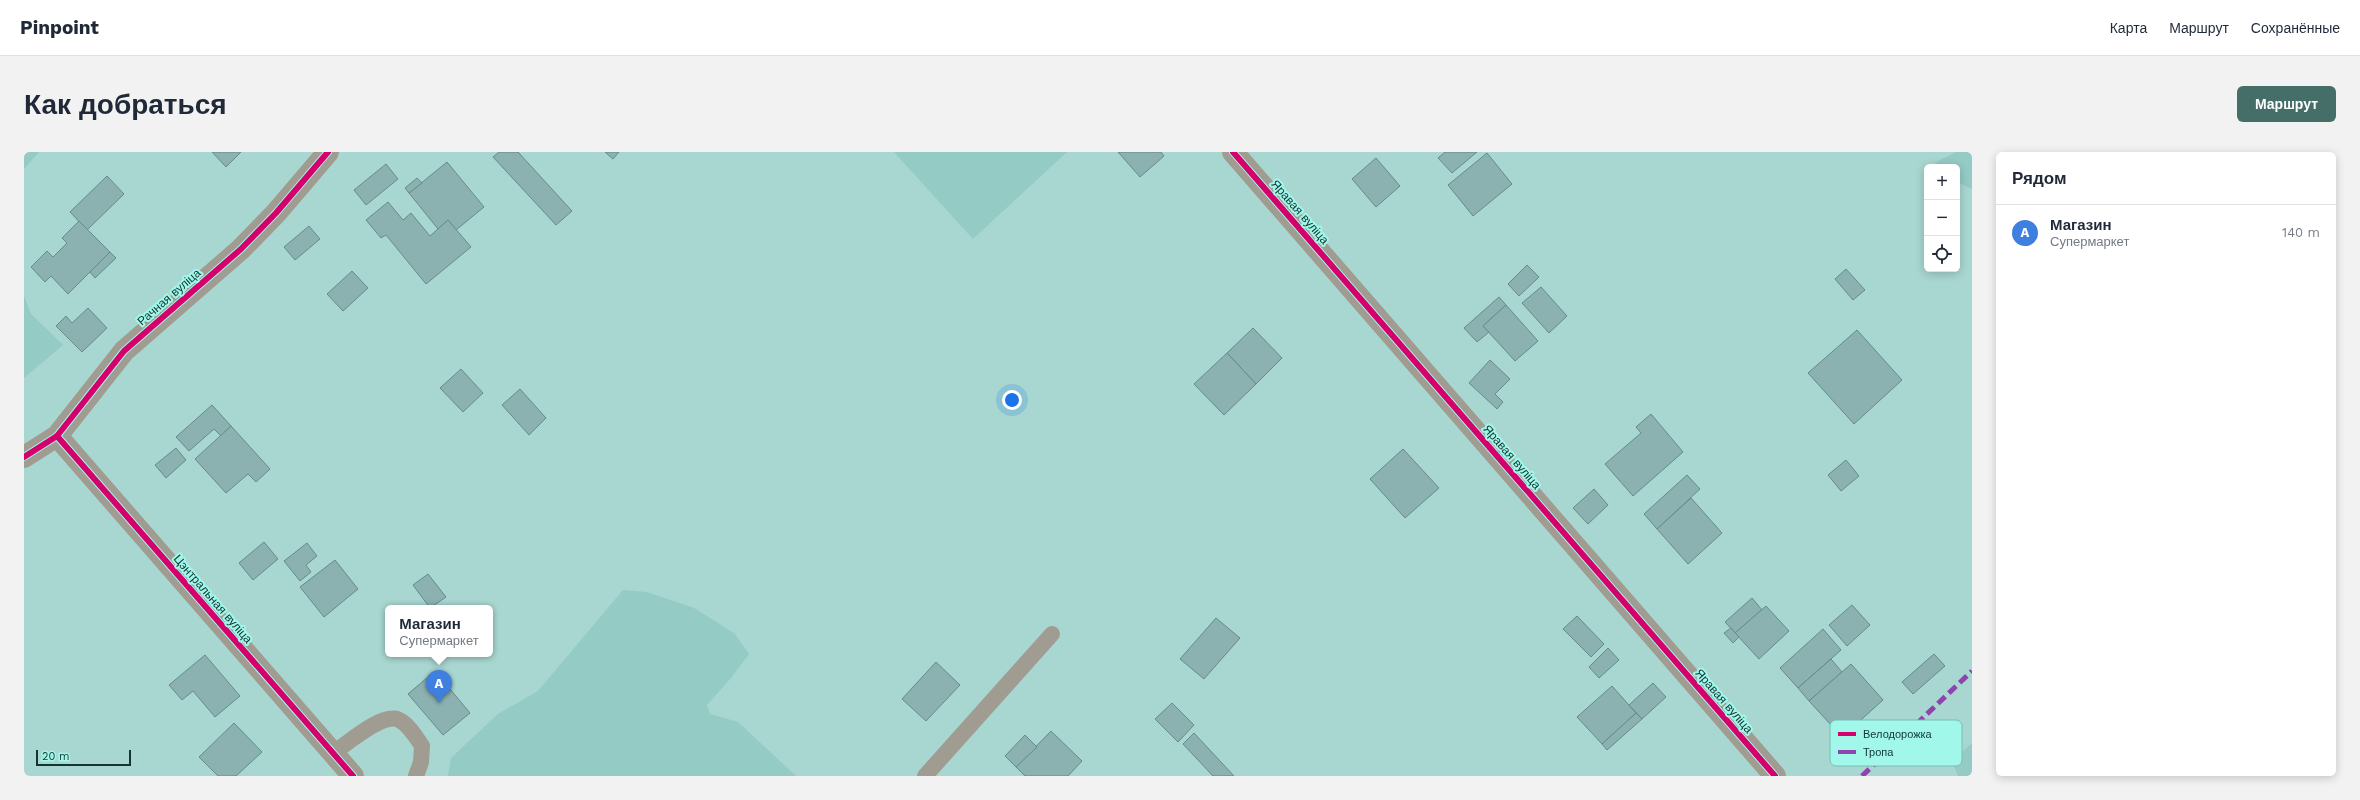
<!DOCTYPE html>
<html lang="ru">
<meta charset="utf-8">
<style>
body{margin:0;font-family:"Work Sans",sans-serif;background:#f2f2f3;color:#1f2937}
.controls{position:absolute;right:12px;top:12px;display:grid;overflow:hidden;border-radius:6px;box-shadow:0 2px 10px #0003}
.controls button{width:36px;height:36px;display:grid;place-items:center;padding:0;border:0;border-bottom:1px solid #e0e1e3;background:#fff;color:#1f2937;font:20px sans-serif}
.scale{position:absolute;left:12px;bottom:10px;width:95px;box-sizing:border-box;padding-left:4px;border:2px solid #123632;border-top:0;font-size:11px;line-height:14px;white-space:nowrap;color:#123632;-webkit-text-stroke:3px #a2f7eb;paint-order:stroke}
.you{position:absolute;left:988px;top:248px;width:14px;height:14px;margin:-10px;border:3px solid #fff;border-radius:50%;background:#1a73e8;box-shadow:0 0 0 6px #1a73e833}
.badge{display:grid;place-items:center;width:26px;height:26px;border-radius:50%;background:#466e69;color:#fff;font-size:13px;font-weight:700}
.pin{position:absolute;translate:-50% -33px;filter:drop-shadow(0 1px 2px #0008)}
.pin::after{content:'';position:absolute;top:21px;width:14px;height:12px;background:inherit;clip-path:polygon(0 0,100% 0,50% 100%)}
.popup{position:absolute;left:361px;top:453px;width:108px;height:52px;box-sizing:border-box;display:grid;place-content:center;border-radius:6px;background:#fff;filter:drop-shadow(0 1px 3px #0005);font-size:13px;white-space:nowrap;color:#747a83}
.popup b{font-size:15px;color:#1f2937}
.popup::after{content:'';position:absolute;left:50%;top:100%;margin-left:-8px;border:8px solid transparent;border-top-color:#fff}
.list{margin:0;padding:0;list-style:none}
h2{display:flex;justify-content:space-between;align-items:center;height:52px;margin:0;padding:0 16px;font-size:17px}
h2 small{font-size:13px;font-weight:400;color:#747a83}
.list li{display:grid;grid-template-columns:26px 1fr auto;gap:12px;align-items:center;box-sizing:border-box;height:56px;padding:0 16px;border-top:1px solid #e0e1e3}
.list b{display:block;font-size:15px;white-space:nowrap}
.list p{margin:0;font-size:13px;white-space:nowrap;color:#747a83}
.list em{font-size:13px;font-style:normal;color:#747a83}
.icon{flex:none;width:22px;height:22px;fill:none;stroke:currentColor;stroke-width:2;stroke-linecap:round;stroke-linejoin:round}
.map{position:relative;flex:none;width:1948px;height:624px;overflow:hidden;border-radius:6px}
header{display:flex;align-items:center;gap:24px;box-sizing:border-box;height:56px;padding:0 20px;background:#fff;border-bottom:1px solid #e0e1e3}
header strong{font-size:19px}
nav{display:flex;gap:22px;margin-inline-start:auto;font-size:14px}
.intro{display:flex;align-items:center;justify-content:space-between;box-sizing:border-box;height:96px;padding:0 24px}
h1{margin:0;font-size:28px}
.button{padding:10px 18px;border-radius:6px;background:#466e69;color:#fff;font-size:14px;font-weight:700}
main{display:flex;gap:24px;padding:0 24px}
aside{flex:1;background:#fff;border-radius:6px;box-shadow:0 2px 10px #0003}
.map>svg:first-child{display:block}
.green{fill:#94cbc4}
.building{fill:#8bb1b0;stroke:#638c8b}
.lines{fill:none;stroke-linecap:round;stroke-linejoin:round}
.lane{stroke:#a09c91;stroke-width:16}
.street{stroke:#a09c91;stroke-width:22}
.quiet{stroke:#8e44ad;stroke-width:5;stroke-dasharray:10 5;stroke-linecap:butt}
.cycleway-casing{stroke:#a2f7eb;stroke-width:8}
.cycleway{stroke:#d6006c;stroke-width:6}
.labels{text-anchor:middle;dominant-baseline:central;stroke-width:4;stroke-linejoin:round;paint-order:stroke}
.street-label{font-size:12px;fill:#123632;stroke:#a2f7eb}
.key{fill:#a2f7eb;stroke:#77bdb4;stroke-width:1}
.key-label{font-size:11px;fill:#123632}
</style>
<header>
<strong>Pinpoint</strong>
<nav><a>Карта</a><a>Маршрут</a><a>Сохранённые</a></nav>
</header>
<div class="intro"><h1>Как добраться</h1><a class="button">Маршрут</a></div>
<main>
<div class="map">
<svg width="1948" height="624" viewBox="0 0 1948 624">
<rect width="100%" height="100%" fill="#a8d6d0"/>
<g class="green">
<path d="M0,0H15L0,17Z"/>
<path d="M870,0H1043L949,87Z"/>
<path d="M1932,0H1948V37L1933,30V15H1909L1914,9Z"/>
<path d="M0,144L7,162L39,193L0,226Z"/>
<path d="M599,438L623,440L670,456L710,481L725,502L707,526L683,553L686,562L714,570L772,624H424L427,606L474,562L514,539Z"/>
<path d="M1948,591V624H1934L1928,609Z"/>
</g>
<g class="building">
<path d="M188,0H217L202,15Z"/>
<path d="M475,0H494L548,59L532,73L469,5Z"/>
<path d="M581,0H595L589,7Z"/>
<path d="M1094,0H1137L1140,4L1116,25Z"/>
<path d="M1421,0H1453L1428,21L1414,6Z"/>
<path d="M1463,1L1488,32L1449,64L1424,33Z"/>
<path d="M1352,6L1376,34L1352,55L1328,27Z"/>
<path d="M423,10L460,55L432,78L424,68L414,77L385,41Z"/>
<path d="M362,12L374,27L342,53L330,38Z"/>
<path d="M83,24L100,42L63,78L46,60Z"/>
<path d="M393,26L398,31L385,41L381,36Z"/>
<path d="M364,50L379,68L387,61L406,84L424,68L447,95L402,132L362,83L357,86L342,68Z"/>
<path d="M55,69L86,100L44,142L27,124L21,130L7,115L23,99L29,105L43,91L38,86Z"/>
<path d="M285,74L296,87L271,108L260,95Z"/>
<path d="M86,100L92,106L71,126L66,120Z"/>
<path d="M1503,113L1515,125L1495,144L1484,132Z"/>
<path d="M1822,117L1841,138L1829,148L1811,127Z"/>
<path d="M328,119L344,136L319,159L303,142Z"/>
<path d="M1517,135L1543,164L1525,181L1498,151Z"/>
<path d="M1475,145L1482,153L1459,174L1465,180L1453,190L1440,176Z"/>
<path d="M1482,153L1514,189L1491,209L1459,174Z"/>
<path d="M64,156L83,176L58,200L32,174L42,164L48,171Z"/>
<path d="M1229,176L1258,206L1232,232L1203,201Z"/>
<path d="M1833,178L1878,228L1830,272L1784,221Z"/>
<path d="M1203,201L1232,232L1200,263L1170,232Z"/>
<path d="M1466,208L1486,227L1471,242L1479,250L1473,257L1445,231Z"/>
<path d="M437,217L459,241L439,260L416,236Z"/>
<path d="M496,237L522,266L505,283L478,253Z"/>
<path d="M188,253L207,274L197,284L190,277L165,299L152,285Z"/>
<path d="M1627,262L1659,300L1609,344L1581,312L1617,281L1612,275Z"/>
<path d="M207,274L246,317L232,330L224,322L202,341L171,307Z"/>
<path d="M152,296L162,308L142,326L131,313Z"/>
<path d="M1379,297L1415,336L1381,366L1346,327Z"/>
<path d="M1822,308L1835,324L1817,339L1804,323Z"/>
<path d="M1663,323L1676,337L1633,377L1620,362Z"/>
<path d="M1570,337L1584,353L1564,372L1549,356Z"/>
<path d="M1667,346L1698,381L1664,412L1633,377Z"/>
<path d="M240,390L254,407L229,428L215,411Z"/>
<path d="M283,391L293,404L282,413L287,420L276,429L260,409Z"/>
<path d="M311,408L334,437L300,465L276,435Z"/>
<path d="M404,422L422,445L406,456L389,433Z"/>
<path d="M1728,446L1738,458L1711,481L1701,470Z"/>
<path d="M1828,453L1846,473L1823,494L1805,473Z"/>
<path d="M1742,454L1765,479L1735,507L1711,481Z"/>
<path d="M1553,464L1580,492L1567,505L1539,477Z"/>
<path d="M1192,466L1216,486L1180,527L1156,507Z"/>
<path d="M1707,476L1715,485L1709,491L1700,481Z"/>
<path d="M1799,477L1817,498L1774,536L1756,516Z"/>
<path d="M1584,496L1595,508L1575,526L1565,515Z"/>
<path d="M1910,502L1921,514L1889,542L1878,530Z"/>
<path d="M181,503L216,544L191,565L169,539L158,548L145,533Z"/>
<path d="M1807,507L1818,520L1785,549L1774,536Z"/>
<path d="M912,510L936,533L902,569L878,547Z"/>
<path d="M1827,512L1859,548L1818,585L1785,549Z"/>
<path d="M411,519L446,561L419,583L384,542Z"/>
<path d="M1629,531L1642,545L1618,567L1605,553Z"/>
<path d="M1588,534L1612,561L1578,592L1553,565Z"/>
<path d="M1148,551L1170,573L1154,590L1131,567Z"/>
<path d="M1612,561L1618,567L1583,598L1578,592Z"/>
<path d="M210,571L238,600L212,624H194L175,605Z"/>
<path d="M1027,579L1058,609L1044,624H1001L992,615Z"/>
<path d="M1170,581L1210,624H1189L1159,592Z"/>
<path d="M1001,583L1013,595L992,615L981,604Z"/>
</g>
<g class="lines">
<g class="lane">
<path d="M309,601C323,592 356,562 373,567C384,571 392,585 398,594L397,610L392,624"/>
<path d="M901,624L1028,482"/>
</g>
<g class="street">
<path d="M1209,0L1751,624"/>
<path d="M33,284L329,624"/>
<path d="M0,305L33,284L100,199L217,97L252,61L304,0"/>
</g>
<path class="quiet" d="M1838,624L1948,519"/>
<defs>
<g id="cycleway">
<path d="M1209,0L1751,624"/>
<path d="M33,284L329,624"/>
<path d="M0,305L33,284L100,199L217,97L252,61L304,0"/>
</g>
</defs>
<use href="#cycleway" class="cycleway-casing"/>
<use href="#cycleway" class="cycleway"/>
</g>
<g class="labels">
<g class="street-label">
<text transform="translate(1276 60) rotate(49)">Яравая вуліца</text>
<text transform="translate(145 145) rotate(-41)">Рачная вуліца</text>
<text transform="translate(1488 305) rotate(49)">Яравая вуліца</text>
<text transform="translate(189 447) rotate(49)">Цэнтральная вуліца</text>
<text transform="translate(1700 549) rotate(49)">Яравая вуліца</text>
</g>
</g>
<rect x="1806" y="568" width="132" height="46" rx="6" class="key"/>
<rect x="1814" y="580" width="18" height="4" fill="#d6006c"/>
<rect x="1814" y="598" width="18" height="4" fill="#8e44ad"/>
<g class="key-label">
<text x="1839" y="586">Велодорожка</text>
<text x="1839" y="604">Тропа</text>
</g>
</svg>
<div class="controls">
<button>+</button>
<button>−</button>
<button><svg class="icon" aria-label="locate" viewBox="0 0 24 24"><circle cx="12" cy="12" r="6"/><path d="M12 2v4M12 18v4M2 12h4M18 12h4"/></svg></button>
</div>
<div class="scale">20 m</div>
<div class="you"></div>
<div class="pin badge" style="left:415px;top:551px;background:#3f7fe0">A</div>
<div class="popup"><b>Магазин</b>Супермаркет</div>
</div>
<aside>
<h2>Рядом<small></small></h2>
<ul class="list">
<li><span class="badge" style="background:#3f7fe0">A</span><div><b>Магазин</b><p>Супермаркет</p></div><em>140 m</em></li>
</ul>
</aside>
</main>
